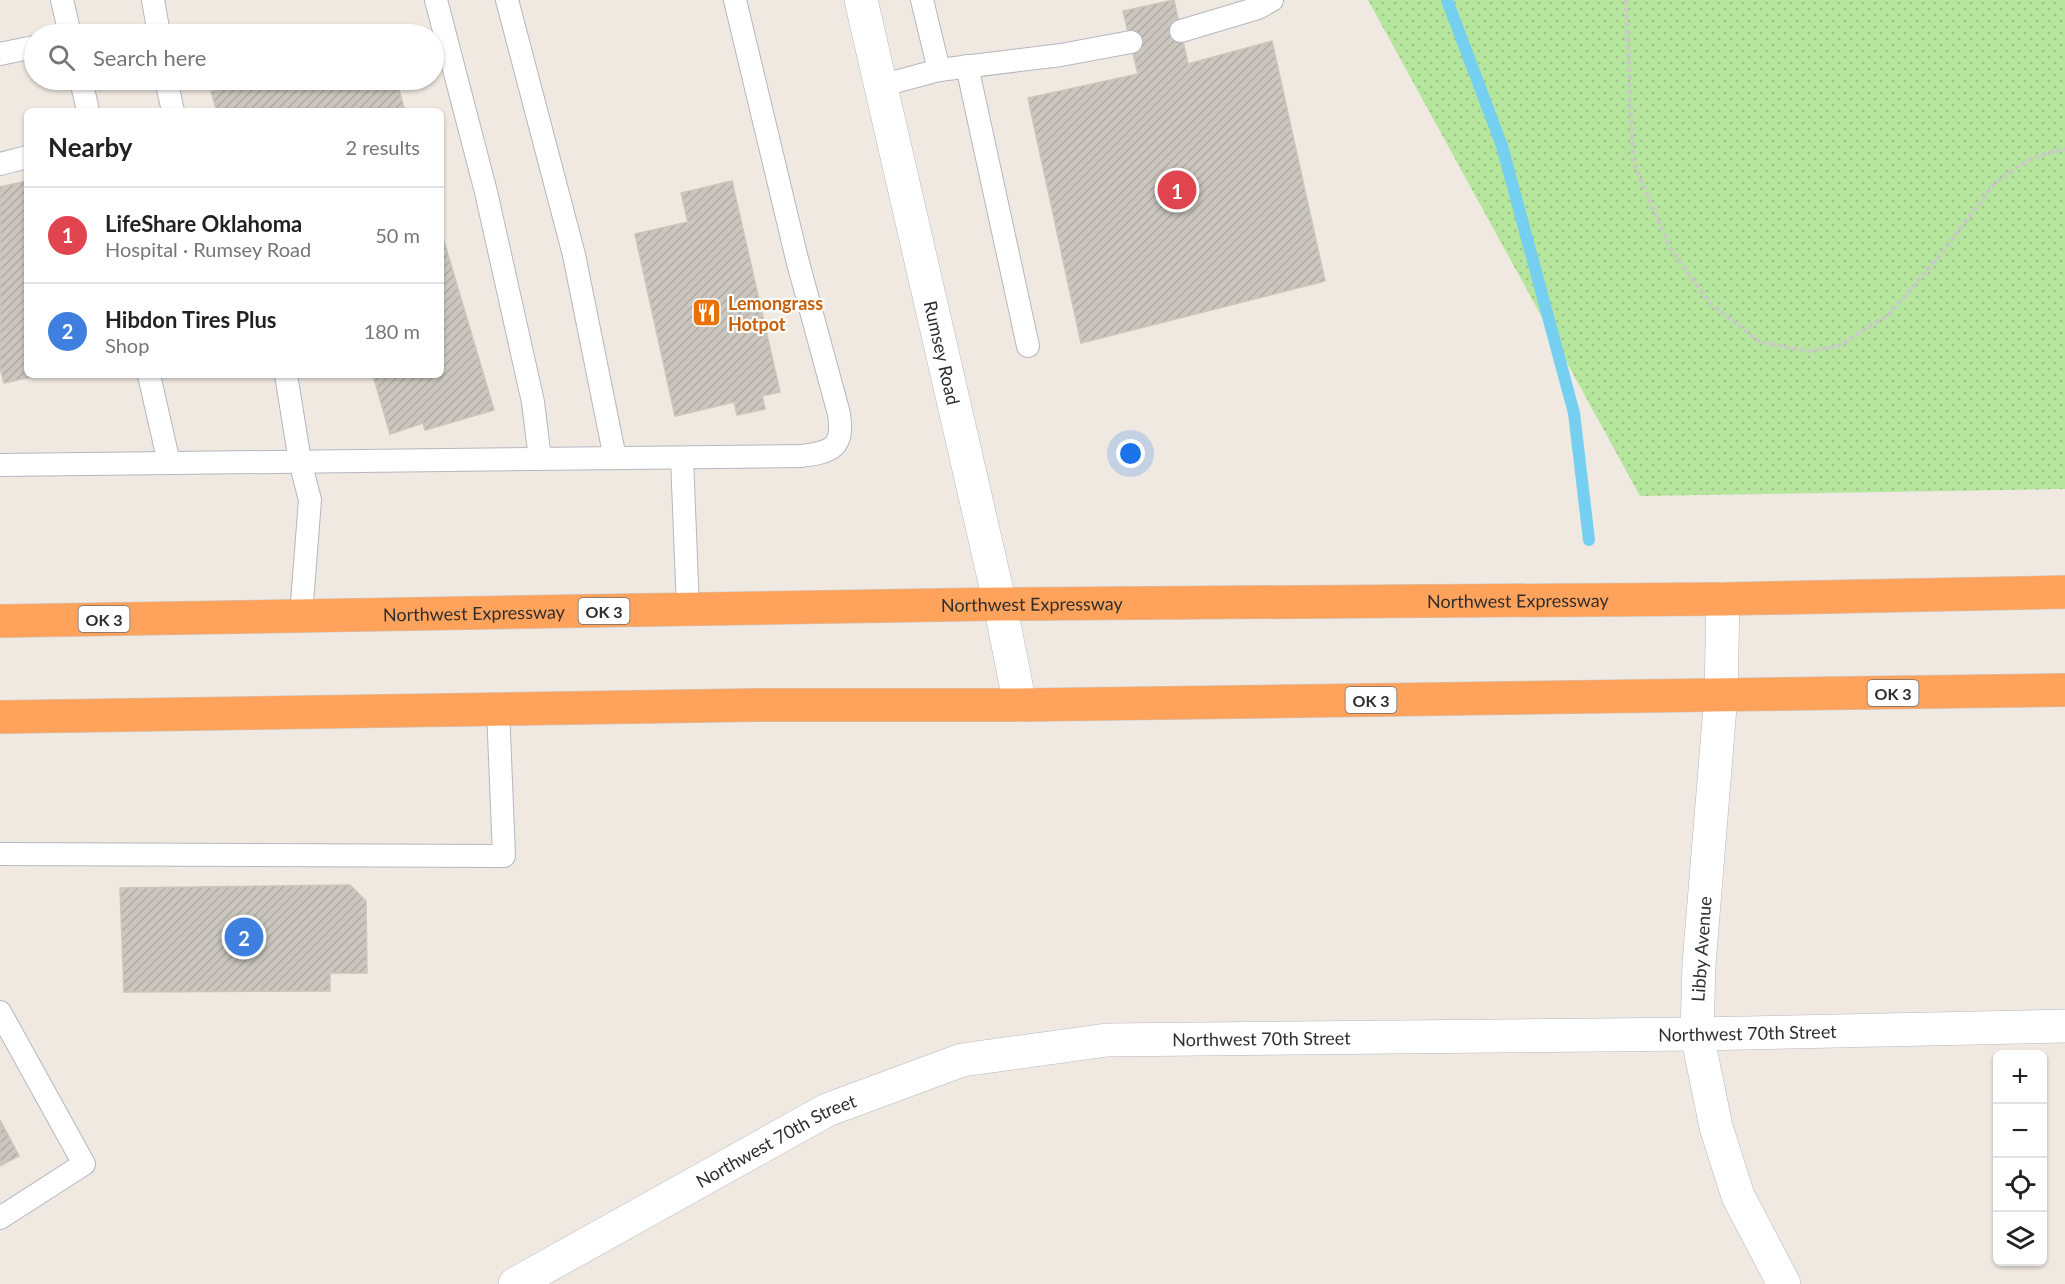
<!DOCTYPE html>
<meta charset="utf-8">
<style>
body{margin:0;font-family:Lato,sans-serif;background:#f2f2f2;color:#222}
.controls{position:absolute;right:18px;bottom:18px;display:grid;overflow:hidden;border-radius:9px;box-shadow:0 2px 4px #0004}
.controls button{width:54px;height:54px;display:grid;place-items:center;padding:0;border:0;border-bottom:2px solid #e0e0e0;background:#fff;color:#222;font:30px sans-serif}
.you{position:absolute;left:1131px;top:454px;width:21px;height:21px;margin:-15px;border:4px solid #fff;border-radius:50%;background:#1a73e8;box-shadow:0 0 0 9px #1a73e833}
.badge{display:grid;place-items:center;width:39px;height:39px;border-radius:50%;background:#d93025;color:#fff;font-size:20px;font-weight:700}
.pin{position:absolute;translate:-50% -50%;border:3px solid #fff;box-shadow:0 2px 6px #0006}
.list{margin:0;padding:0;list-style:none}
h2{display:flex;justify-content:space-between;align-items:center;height:78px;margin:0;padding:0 24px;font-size:26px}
h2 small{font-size:20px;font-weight:400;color:#767676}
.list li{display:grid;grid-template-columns:39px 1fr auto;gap:18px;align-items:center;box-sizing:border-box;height:96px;padding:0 24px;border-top:2px solid #e0e0e0}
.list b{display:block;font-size:22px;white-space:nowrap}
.list p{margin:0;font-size:20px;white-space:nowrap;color:#767676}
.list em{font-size:20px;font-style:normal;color:#767676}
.icon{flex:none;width:33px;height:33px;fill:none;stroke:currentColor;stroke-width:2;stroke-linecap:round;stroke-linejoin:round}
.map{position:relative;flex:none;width:2065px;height:1284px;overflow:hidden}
.search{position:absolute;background:#fff;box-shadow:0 2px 4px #0004;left:24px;top:24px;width:420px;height:66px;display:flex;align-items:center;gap:15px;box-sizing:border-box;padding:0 21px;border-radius:33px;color:#767676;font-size:22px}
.panel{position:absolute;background:#fff;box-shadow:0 2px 4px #0004;left:24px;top:108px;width:420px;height:270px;border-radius:9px}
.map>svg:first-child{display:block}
.grass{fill:url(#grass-dots)}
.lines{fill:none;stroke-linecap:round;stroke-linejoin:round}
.stream{stroke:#75cff0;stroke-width:12}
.building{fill:url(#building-hatch);stroke:#cbc5ba;stroke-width:1.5}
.lane-casing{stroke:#b4b7c1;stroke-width:24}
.street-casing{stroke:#b4b7c1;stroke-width:34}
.highway-casing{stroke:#c9c9c9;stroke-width:34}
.path{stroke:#c9c9c9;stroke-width:4;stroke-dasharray:4.5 3;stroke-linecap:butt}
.lane{stroke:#fff;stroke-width:22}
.street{stroke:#fff;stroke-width:33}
.highway{stroke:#ffa35c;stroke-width:33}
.labels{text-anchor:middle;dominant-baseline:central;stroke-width:4.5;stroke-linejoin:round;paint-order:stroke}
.shield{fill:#fff;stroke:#6d6d6d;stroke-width:1.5}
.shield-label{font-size:16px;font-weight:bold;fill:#2e2e2e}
.food-label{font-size:18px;font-weight:bold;fill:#c56008;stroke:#fff;text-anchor:start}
.street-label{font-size:18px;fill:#2e2e2e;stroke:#fff}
</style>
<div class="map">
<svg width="2065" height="1284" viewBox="0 0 2065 1284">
<defs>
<pattern id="grass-dots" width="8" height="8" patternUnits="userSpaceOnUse" patternTransform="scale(1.5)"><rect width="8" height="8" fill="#b6e59e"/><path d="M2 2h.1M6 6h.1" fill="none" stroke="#9dc588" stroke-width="1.8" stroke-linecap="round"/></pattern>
<pattern id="building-hatch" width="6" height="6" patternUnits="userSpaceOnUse" patternTransform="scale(1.5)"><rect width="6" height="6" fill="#cbc7bf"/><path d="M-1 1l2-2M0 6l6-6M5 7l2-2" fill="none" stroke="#afaba4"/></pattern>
</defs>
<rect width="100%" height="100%" fill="#efe9e1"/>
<path class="grass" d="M1368,0H2065V489L1640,496Z"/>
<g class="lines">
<path class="stream" d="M1447,0L1502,146L1574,413L1589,540"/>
</g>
<g class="building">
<path d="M1174,0L1188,64L1272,41L1325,281L1081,343L1028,98L1138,74L1123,11Z"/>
<path d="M223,80H396L405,111H217L211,92L226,88Z"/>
<path d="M27,181V375H39L4,383L0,367V187Z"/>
<path d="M732,181L780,392L762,396L765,409L737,415L734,402L675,416L635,234L688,222L681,193Z"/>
<path d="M441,231L494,410L425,430L423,423L390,434L373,375H441Z"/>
<path d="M350,885L366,901L367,973H330V991L124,992L120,888Z"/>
<path d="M0,1120L19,1156L0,1166Z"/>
</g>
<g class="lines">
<defs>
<g id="lane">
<path d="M62,0L70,34"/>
<path d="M153,0L159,34"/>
<path d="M436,0L486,192L533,402L540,459"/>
<path d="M507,0L574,255L615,458"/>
<path d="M1181,31L1258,8L1272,0"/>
<path d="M0,54L34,47"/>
<path d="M967,66L1028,346"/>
<path d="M939,70L1061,55L1131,42"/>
<path d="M81,80L88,111"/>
<path d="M166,80L173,111"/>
<path d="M880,86L939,70L922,0"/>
<path d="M0,164L27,157"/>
<path d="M149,375L169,463"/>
<path d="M286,375L300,461L310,500L301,615"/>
<path d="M682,458L688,609"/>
<path d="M0,465L801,456C832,452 844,448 839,414L797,259L735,0"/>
<path d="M0,854L504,856L498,709"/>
<path d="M0,1012L84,1164L0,1218"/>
</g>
<g id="street">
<path id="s1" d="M861,0L1000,604L1020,705"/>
<path d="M1723,599L1721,695L1699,964L1697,1034L1716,1127L1738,1196L1784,1284"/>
<path id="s2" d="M515,1284L827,1110L962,1060L1107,1040L1697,1034L2065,1026"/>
</g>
<g id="highway">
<path id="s3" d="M0,621L1000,604L1723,599L2065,592"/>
<path d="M0,717L758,705H1020L2065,690"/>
</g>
</defs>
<use href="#lane" class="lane-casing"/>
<use href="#street" class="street-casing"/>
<use href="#highway" class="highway-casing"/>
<path class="path" d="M1626,0L1633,161L1670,248L1711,304L1760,342L1808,351L1838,346L1888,315L1938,258L1994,184L2018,166L2041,155L2065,149"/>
<use href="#lane" class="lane"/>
<use href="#street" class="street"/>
<use href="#highway" class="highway"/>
</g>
<defs>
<symbol id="restaurant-square" viewBox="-11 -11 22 22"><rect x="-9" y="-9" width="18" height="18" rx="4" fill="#e8710a" stroke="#fff"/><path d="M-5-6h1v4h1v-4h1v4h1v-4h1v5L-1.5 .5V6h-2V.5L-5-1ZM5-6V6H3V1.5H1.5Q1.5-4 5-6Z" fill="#fff"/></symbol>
</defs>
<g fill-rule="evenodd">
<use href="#restaurant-square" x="690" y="296" width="33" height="33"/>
</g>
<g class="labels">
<g class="shield">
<rect x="578.5" y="598" width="51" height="26" rx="4.5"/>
<rect x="78.5" y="606" width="51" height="26" rx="4.5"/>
<rect x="1867.5" y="680" width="51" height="26" rx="4.5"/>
<rect x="1345.5" y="687" width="51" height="26" rx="4.5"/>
</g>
<g class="shield-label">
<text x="604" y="611">OK 3</text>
<text x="104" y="619">OK 3</text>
<text x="1893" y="693">OK 3</text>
<text x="1371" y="700">OK 3</text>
</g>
<g class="food-label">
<text x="728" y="303">Lemongrass<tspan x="728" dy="21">Hotpot</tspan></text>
</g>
<g class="street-label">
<text stroke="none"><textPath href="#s1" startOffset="362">Rumsey Road</textPath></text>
<text stroke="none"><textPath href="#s3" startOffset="1518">Northwest Expressway</textPath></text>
<text stroke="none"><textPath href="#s3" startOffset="1032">Northwest Expressway</textPath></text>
<text stroke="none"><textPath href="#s3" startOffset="474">Northwest Expressway</textPath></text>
<text transform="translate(1701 949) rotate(-86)">Libby Avenue</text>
<text stroke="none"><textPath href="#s2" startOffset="1288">Northwest 70th Street</textPath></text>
<text stroke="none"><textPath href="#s2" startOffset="802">Northwest 70th Street</textPath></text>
<text stroke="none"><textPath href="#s2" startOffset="298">Northwest 70th Street</textPath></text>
</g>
</g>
</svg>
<div class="controls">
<button>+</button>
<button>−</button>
<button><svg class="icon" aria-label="locate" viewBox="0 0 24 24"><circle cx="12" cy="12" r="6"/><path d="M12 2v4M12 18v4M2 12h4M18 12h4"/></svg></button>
<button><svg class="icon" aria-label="layers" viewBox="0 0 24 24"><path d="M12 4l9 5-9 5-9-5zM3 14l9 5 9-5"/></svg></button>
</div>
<div class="you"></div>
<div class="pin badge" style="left:1177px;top:190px;background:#e0444e">1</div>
<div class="pin badge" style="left:244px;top:937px;background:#3f7fe0">2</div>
<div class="search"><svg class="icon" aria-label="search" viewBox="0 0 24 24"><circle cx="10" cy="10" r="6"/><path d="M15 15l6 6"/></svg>Search here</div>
<section class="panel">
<h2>Nearby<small>2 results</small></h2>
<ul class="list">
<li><span class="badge" style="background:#e0444e">1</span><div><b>LifeShare Oklahoma</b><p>Hospital · Rumsey Road</p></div><em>50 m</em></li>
<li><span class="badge" style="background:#3f7fe0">2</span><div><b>Hibdon Tires Plus</b><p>Shop</p></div><em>180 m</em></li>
</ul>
</section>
</div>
